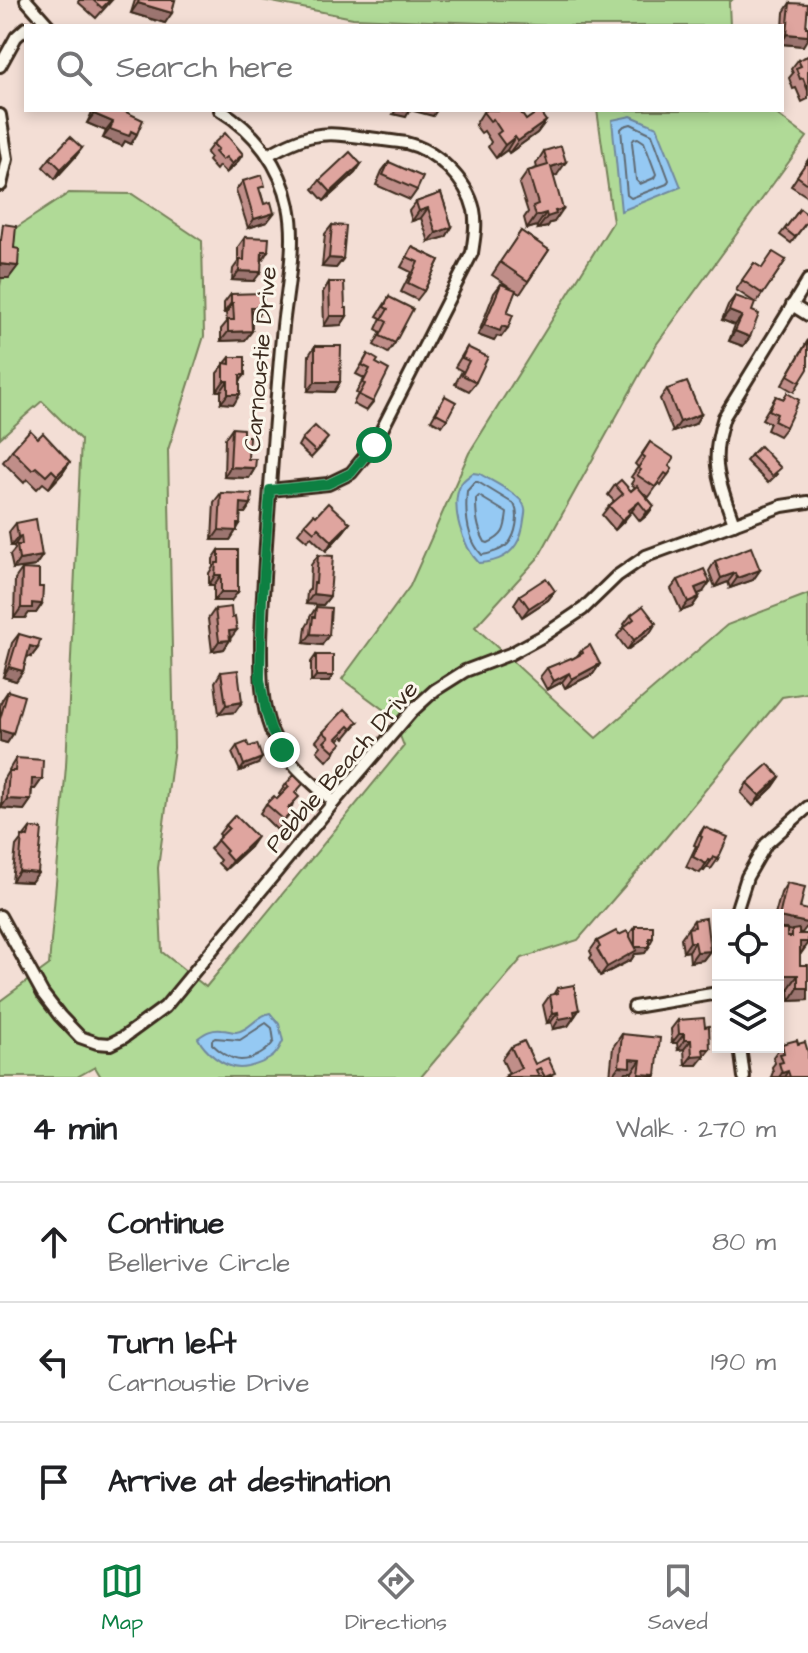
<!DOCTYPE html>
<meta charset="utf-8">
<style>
body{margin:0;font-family:"Architects Daughter",sans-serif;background:#f6f6f6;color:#202124}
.controls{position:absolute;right:24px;bottom:24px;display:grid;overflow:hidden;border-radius:0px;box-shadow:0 4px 12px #0003}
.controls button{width:72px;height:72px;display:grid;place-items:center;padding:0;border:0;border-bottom:2px solid #e0e0e0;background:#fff;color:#202124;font:40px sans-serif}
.stop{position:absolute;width:24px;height:24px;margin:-18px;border:6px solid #0b8043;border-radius:50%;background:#fff}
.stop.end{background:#0b8043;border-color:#fff;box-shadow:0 2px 8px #0008}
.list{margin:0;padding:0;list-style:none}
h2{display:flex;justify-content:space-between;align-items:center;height:104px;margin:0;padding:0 32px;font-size:34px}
h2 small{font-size:26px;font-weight:400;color:#757577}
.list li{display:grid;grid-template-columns:52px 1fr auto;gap:24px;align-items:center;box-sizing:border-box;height:120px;padding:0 32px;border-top:2px solid #e0e0e0}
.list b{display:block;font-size:30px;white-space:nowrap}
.list p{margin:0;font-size:26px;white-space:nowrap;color:#757577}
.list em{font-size:26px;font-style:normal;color:#757577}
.icon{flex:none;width:44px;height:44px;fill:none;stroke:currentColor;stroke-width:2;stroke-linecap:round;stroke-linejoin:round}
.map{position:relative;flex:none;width:808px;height:1077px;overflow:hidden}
.search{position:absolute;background:#fff;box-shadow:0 4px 12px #0003;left:24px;right:24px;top:24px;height:88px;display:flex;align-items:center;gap:20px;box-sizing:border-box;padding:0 28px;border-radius:0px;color:#757577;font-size:30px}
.sheet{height:464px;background:#fff}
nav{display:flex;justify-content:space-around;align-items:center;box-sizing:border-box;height:112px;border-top:2px solid #e0e0e0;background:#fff;font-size:22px;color:#757577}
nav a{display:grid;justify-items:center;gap:4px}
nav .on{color:#0b8043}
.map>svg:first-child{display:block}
.green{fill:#b0da97;stroke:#76825a;stroke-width:2}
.water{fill:#95c9f3;stroke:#71899e;stroke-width:2}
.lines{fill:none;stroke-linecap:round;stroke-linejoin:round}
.shore{stroke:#5f6a73;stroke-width:2}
.street-casing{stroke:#3b2a1e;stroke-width:16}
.street{stroke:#fbf7ec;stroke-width:10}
.wall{fill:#c08e89;stroke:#3b2a1e;stroke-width:2}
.shaded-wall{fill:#9c746f;stroke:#3b2a1e;stroke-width:2}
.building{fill:#dfa59f;stroke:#3b2a1e;stroke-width:2}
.route{stroke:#0b8043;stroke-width:10}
.labels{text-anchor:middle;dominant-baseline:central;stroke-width:6;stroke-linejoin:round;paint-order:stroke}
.street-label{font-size:24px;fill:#3b2a1e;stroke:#fbf7ec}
</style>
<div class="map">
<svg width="808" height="1077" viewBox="0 0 808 1077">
<rect width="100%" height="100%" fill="#f3ded5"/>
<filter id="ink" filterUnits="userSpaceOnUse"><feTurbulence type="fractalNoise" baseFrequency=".0125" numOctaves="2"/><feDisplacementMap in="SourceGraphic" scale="16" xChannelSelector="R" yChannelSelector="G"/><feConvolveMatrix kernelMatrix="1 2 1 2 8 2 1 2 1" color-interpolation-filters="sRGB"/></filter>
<g filter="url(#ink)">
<g class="green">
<path d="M262,0H732L729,3L730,26H561L353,18Z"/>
<path d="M597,110H771L807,137L656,345L538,558L475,627L596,738L727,625L808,594V693L782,697L650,857L578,940L522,958L421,1077H101L95,1067L77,1077H0V1001L49,965L66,766L81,440L42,401L0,438V286L11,231L69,193L132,194L202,241L204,336L168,450L174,748L158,868L162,952L206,987L404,746L392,716L342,679L410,586L469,453L613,222Z"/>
</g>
<g class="water">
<path d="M631,116L657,127L681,187L621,211L612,120Z"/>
<path d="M473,473L480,474C492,481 515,492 522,502C527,509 525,513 524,520C521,547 506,562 479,563C463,547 450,508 460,486C462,480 468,477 473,473Z"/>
<path d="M270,1013L279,1024L283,1041C280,1047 277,1054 272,1057C265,1062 249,1068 240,1068C224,1068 204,1051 198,1038C206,1032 212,1029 222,1030C227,1030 231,1032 236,1032C249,1031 257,1015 270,1013Z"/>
</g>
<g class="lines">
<g class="shore">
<path d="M631,124L652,134L669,180L667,184L631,198L627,195L621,129L624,126Z"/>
<path d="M638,138L644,142L656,174L654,178L640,184L636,180L632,142L634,139Z"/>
<path d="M475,482H478L514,504C520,515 516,535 508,544C502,550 490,554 482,555C466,538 465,513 467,491Z"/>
<path d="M479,496L507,513C505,530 504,536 488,543L485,542C477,528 476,515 476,499Z"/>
<path d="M266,1023L272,1028L274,1041C268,1051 254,1060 241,1060C231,1060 218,1050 212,1044V1040L215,1038L240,1040Z"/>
</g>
<defs>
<g id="street">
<path d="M26,0L49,26"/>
<path d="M0,66L16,37L26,28"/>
<path d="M220,110C255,131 281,166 289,206C297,244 287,288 283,326C276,399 271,471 266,544C264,576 262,608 261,640C261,671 260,701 271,730C283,759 311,782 334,802"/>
<path d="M0,115L7,159L1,185"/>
<path d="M268,155C282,147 297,139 313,136C332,132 350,136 369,138C381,140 394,141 406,143C436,150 467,180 474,210C477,225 474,239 472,253L374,445L351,473L328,484L270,490"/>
<path d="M792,305L808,315"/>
<path d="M734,524C719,480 709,463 724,417L808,280"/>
<path d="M735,915L747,877L766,844L808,807"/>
<path d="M0,916L43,994L60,1016L80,1037L97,1043L110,1044L124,1037L165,1007L334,802L412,711L435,690L465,671L510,654L543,636L583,609L617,576L646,556L782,506L808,502"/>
<path d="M634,1007L718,993"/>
<path d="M740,1047L744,1077"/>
</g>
</defs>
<use href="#street" class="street-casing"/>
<use href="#street" class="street"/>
</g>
<g class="wall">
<path d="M79,0H112L96,18L78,2Z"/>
<path d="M135,0H175L165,23L131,13Z"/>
<path d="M790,3L806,21L803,46L782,44L784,12Z"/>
<path d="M808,56V99L802,102L796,88L793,89L789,78L793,73L791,69L798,60Z"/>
<path d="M93,110H122L137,134L131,144L125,141L122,146L103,138L106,131L87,123Z"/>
<path d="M483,112L526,120L546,121L537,133L509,153L507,150L496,158L488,147L491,142L484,131L481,133L475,125Z"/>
<path d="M213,144L237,163L226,173L219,166L216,170L208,161L210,158L206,153Z"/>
<path d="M82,148L75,157L55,179L43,167L50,158Z"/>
<path d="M544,151L557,175L554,176V222L550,223L547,227L538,229L537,226L527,229L524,218L528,212L519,184L528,171L537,168L536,164Z"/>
<path d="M808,160V197L791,186Z"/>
<path d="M389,162L417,190L410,200L376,185L382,171Z"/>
<path d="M361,164L355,173L324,201L313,189L320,180Z"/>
<path d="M243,181L261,193L264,204L274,213L267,222L248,228L236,190Z"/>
<path d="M441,193L452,227L446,237L429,242L421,218L412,221L409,211L416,202Z"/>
<path d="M800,209L808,220L791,243L780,235Z"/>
<path d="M332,225L343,259L336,268L322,267L325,234Z"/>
<path d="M521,231L549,250L520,294L515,291L507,313L501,337L497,336L494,341L478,335L494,293L501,284L510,287L492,275Z"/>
<path d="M245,237L261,261L254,281L232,280L233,269L238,262V247Z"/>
<path d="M412,247L439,260L424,291L417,300L401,292L411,272L401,267Z"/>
<path d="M786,260L756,303L736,290L754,263L762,268Z"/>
<path d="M329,282L345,308L347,316L341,325L324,326L323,292Z"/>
<path d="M231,294L264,307L257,316L251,317L252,331L245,340L221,341V329L227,322L226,313H224V303Z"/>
<path d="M735,296L752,311L750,337L743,346L729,341L735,325L722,320L728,305Z"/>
<path d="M389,297L395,343L388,353L374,345L381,332L376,329L381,318L377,316Z"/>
<path d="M808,340L800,382L794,392L782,385Z"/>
<path d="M315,346L340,382L334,392L308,391L309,355Z"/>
<path d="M467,347L476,382L469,391L455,384L462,371L455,367Z"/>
<path d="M368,354L376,363L373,402L366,411L353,404L358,394L356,393L364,378L356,374Z"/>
<path d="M230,357L245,375L240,381L234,404L221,403V391H217V373Z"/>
<path d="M667,389L701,414L695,424L673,432L660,399Z"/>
<path d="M787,393L786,427L779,436L767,430L770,423L762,419L776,396L783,399Z"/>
<path d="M445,396L447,419L442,426L431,420Z"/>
<path d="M232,428L243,436L248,459L255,468L249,478L224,477L225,438Z"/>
<path d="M38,438L55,447L70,462L62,474L49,488L43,483L37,489L27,479L24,483L3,462L12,450Z"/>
<path d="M302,439L324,444L311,458L298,446Z"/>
<path d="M650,442L669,466L672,469L661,485L659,483L649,497L643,493L654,506L647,515L640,521L632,511L623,522L615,530L602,515L609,506L614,501L608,495L615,485L631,491L635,487L631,484L634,479L631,477L638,467L635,464Z"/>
<path d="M751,455L777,474L768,483L746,461Z"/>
<path d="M221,493L251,504L245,513H241L237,529L230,540H212L214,502Z"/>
<path d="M316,516L350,523L343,532L326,551L311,537L307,541L298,533L305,524Z"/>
<path d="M16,523L42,556L35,566L13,569L10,555L15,549L14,546H11L9,532Z"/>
<path d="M219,550L231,601H214V585H209V573L213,567V559Z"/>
<path d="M318,555L330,596L323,605L306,604L307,592L310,589L311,565Z"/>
<path d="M715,561L760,570L753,580L730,588L728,582L715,587L709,571Z"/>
<path d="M22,569L39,587L42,604L36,613H29L25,618H14L15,579Z"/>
<path d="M678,580L703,592L698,594L699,597L692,607L681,611L671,589Z"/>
<path d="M555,591L548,600L522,617L514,604L520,595Z"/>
<path d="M316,607L322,645L304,643L306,627L309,622L310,617Z"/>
<path d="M215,609L230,640L224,649L212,651L208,619Z"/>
<path d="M631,615L650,633L627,650L617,636L625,626L624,624Z"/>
<path d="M19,634L38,648L31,657L27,656L23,671L16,681L3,677L12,643Z"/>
<path d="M582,650L600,664L593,674L565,688L562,682L547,690L540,677L547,668L572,659L577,656Z"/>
<path d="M316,655L333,676L328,682H311V662Z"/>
<path d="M221,672L242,702L235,712L219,714L215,682Z"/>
<path d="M8,691L13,734L7,743L0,741V706L2,700Z"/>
<path d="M358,722L345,738L343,736L339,740L335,752L327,761L317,751L321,746L316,741L323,732Z"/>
<path d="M237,746L258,764L240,771L232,753Z"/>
<path d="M16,758L42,779L35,789H32L31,800L24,810L1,808L3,780Z"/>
<path d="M780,777L773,787L753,806L741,793L747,783Z"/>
<path d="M286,784L296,794L292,806L290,809L292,812L277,830L260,813L266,804L277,799L281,795L279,794Z"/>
<path d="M226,825L250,847L225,870L218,863L220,860L210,849L221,836L219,834Z"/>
<path d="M704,827L718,859L711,869L707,867L704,871L702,870L700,873L686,867L696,846L694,845L698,836Z"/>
<path d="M30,828L38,873L31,882L12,881L16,846Z"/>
<path d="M787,883L800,908L802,933L799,932V934H808V944L800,955V965H808V1000L790,1001L783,929L778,928V915H775L781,893Z"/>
<path d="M694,920L710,951L703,960L690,962L689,951L683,952L681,938Z"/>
<path d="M635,926L653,938L645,953L635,954L631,960L600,976L590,958L592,955L590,951L597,941L619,935L630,937V933Z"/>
<path d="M557,988L579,1010L568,1026L553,1029L551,1022L547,1023L543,1005L550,995H553Z"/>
<path d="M678,1020L704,1058H701L697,1065H685L684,1049L678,1050L677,1043H672L671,1029Z"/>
<path d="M622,1034L656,1075L655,1077H631L632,1072H626L623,1077H610L613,1047Z"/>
<path d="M782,1044H798L808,1077H771L773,1072L772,1067L775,1063L773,1057Z"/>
<path d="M511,1047L535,1064L553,1077H505L509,1074L502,1059Z"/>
</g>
<g class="shaded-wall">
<path d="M138,3L172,13L165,23L131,13Z"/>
<path d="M787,34L808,36V38L803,46L782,44V42Z"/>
<path d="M396,110H437L433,116L410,110L406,117L393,114Z"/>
<path d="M94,114L113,122L106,131L87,123Z"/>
<path d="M546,121L537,133L509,153L518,141Z"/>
<path d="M110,129L131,131L137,134L131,144L125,141L122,146L103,138Z"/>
<path d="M515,137L507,150L496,158L505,145Z"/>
<path d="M82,148L75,157L55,179L61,169Z"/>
<path d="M243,154L237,163L226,173L232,164Z"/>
<path d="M566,162L557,175L542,179L551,167Z"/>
<path d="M361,164L355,173L324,201L331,192Z"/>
<path d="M428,208L421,218L412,221L419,211Z"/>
<path d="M563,209L554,222L550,223L547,227L538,229L547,217L555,211Z"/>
<path d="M274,213L267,222L248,228L254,219Z"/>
<path d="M546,213L537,226L527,229L536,216Z"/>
<path d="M452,227L446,237L429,242L436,233Z"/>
<path d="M262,251H268L262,261Z"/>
<path d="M329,258L343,259L336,268L322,267Z"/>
<path d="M0,264L18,266L9,278H0Z"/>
<path d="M239,271L261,272L254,281L232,280Z"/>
<path d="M231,303H233L226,313H224Z"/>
<path d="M251,307H264L257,316L244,317Z"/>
<path d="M729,311L742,316L735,325L722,320Z"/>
<path d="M330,316H347L341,325L324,326Z"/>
<path d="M484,325L502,326L508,328L501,337L497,336L494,341L478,335Z"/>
<path d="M252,331L245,340L221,341L228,332Z"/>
<path d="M735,331L750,337L743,346L729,341Z"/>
<path d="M224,381H228L221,391H217Z"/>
<path d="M315,382H340L334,392L308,391Z"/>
<path d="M228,394H240L234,404L221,403Z"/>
<path d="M701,414L695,424L673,432L680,422Z"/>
<path d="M70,462L62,474L49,488L57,475Z"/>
<path d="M230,467L255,468L249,478L224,477Z"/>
<path d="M639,502L623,522L615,530L628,511Z"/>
<path d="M241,503L251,504L245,513H234Z"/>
<path d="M654,506L647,515L640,521L647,512Z"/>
<path d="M350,523L343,532L326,551L332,541Z"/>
<path d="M237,524H240L230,540H212L219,530Z"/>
<path d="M21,536L14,546H11L18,537Z"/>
<path d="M42,556L35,566L13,569L19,560Z"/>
<path d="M760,570L753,580L730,588L737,578Z"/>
<path d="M735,573L728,582L715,587L721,578Z"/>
<path d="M215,575H221L214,585H209Z"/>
<path d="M710,582L703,592L689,598L695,588Z"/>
<path d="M555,591L548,600L522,617L529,608Z"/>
<path d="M221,592H238L231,601H214Z"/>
<path d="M313,594L330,596L323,605L306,604Z"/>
<path d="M699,597L692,607L681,611L688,602Z"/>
<path d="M32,603L42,604L36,613H29L25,618H14L21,608Z"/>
<path d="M656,623L650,633L627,650L634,640Z"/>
<path d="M237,630L230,639L229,631Z"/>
<path d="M311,634L329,635L322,645L304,643Z"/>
<path d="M230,640L224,649L212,651L219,641Z"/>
<path d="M30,646L38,648L31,657L23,655Z"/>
<path d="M600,664L593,674L565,688L572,679Z"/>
<path d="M9,667L23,671L16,681L3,677Z"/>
<path d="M569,673L562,682L547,690L554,681Z"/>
<path d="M316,676H333L328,682H311Z"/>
<path d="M242,702L235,712L219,714L226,705Z"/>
<path d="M0,730L13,734L7,743L0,741Z"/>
<path d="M262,758L258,764L240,771L244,765Z"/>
<path d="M780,777L773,787L753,806L760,796Z"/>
<path d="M32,779H42L35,789L26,788Z"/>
<path d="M7,799L31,800L24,810L1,808Z"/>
<path d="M257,837L250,847L225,870L232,861Z"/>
<path d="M708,860L711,861L704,871L702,870Z"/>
<path d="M19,871L38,873L31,882L12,881Z"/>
<path d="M779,917L808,923V925L802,933L778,928V919Z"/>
<path d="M690,942H695L689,951L683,952Z"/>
<path d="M800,942H808L800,955Z"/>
<path d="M635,947H649L645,953L635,954L631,960L600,976L607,967Z"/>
<path d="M710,951L703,960L690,962L697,952Z"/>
<path d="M778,975H798L789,988H778Z"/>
<path d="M798,988H808V1000L790,1001Z"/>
<path d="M579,1010L568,1026L553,1029L559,1019L574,1011Z"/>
<path d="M558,1012L551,1022L547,1023L553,1013Z"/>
<path d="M679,1034H684L677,1043H672Z"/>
<path d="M684,1040H691L684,1049L678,1050Z"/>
<path d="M703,1049H710L697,1065H685L692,1056Z"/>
<path d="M630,1059L641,1060L632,1072H626L623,1077H611L619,1066Z"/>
<path d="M788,1071L784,1077H779L782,1073Z"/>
<path d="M639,1074L656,1075L655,1077H637Z"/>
</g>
<g class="building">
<path d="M93,0H110L102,8Z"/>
<path d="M139,0H175L172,13L138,3Z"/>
<path d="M790,3L808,4L806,27H808V36L787,34Z"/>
<path d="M808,56V91L803,78L800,79L796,68L801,66L798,60Z"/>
<path d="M95,110H122L143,120L137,134L131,131L129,136L110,129L113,122L94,114Z"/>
<path d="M486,110H519L526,120L539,111L546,121L518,141L515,137L505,145L497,134L501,131L493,119L490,121L483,112Z"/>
<path d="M225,133L243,154L232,164L226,157L222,160L215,152L218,149L213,144Z"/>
<path d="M70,137L82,148L61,169L50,158Z"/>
<path d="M561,146L566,162L551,167L563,209L555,211L556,214L547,217L546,213L536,216L533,206L538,204L528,171L548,165L544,151Z"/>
<path d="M350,152L361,164L331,192L320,180Z"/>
<path d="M808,160V184L797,176Z"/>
<path d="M389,162L423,177L417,190L383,175Z"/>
<path d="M262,175L265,186L259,188L264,204L271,202L274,213L254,219L243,181Z"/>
<path d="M441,193L452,227L436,233L428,208L419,211L416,202Z"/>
<path d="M800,209L808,215V220L795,237L785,229Z"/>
<path d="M3,224L16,226L14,248L19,249L18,266L0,264V240H1Z"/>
<path d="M332,225L346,226L343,259L329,258Z"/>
<path d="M521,231L549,250L528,281L500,262Z"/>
<path d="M245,237L269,238L268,251H262L261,272L239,271L240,260H244Z"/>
<path d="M412,247L439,260L424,291L408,283L418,262L407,257Z"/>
<path d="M773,252L786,260L763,294L742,280L754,263L762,268Z"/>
<path d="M329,282H344L345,308H347V316H330Z"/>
<path d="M501,284L516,290L507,313L513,315L508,328L502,326L500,331L484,325Z"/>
<path d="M263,293L264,307H251L252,331L228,332V320H234L233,303H231V294Z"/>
<path d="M735,296L755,303L752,311L759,314L750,337L735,331L742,316L729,311Z"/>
<path d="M389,297L413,309L395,343L380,336L387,322L382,319L388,309L384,307Z"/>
<path d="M808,341V369L800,382L788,375Z"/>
<path d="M315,346H341L340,382H315Z"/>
<path d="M467,347L488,357L476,382L462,375L469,361L462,358Z"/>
<path d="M368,354L378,360L376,363L389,370L373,402L359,395L365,384L363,383L370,369L362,365Z"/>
<path d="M230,357H245V375H240V394H228V381H224V363L230,364Z"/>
<path d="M687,382L701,414L680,422L667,389Z"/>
<path d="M787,393L799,400L786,427L774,421L777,414L769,410L776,396L784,399Z"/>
<path d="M445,396L456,402L447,419L436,413Z"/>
<path d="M315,426L328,438L316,452L302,439Z"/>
<path d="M232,428L243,429V436H249L248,459H256L255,468L230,467Z"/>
<path d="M30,430L38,438L43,433L70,462L57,475L52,470L46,476L36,467L32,470L12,450Z"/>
<path d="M650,442L674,458L669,466L672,469L668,475L665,473L655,487L637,475L641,470L638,468L645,457L642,455Z"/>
<path d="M760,446L781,468L772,476L751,455Z"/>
<path d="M621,480L631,491L637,486L654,506L647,512L639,502L628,511L630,513L622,520L609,506L623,494L615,485Z"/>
<path d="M221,493L252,494L251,504L241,503L240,524H237V531L219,530Z"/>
<path d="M328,503L350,523L332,541L318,528L314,532L305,524L314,514L316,516Z"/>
<path d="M36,519L42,556L19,560L17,545H22L21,536L18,537L16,523Z"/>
<path d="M751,547L760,570L737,578L735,573L721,578L715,561Z"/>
<path d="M219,550H238V592H221V575H215L216,563H219Z"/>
<path d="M318,555L333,556L330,596L313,594L314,583H316Z"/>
<path d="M22,569L39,570V587H43L42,604L32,603V608H21Z"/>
<path d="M704,569L710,582L695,588L699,597L688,602L678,580Z"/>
<path d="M546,578L555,591L529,608L520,595Z"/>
<path d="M643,606L656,623L634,640L624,627L634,619L631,615Z"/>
<path d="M231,607L232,618L235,617L237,630L229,631L230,640L219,641L215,609Z"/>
<path d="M316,607L331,608L329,635L311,634L313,617H315Z"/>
<path d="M19,634L40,640L38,648L30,646L23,671L9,667Z"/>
<path d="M590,645L600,664L572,679L569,673L554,681L547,668L571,658L572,659L583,653L582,650Z"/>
<rect x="316" y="655" width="17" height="21"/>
<path d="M238,670L242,702L226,705L221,672Z"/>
<path d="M8,691L24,696L13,734L0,730V719Z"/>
<path d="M345,709L358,722L352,729L349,726L337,738L342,743L334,751L324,742L329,737L323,732Z"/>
<path d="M247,742L249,747L257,744L262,758L244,765L237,746Z"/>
<path d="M16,758L43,760L42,779H32L31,800L7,799L9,771H15Z"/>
<path d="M768,764L780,777L760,796L747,783Z"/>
<path d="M294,775L303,784L295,793L299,797L288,808L292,812L284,820L266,804L274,796L277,799L289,787L286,784Z"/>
<path d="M235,815L257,837L232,861L225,853L227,851L217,840L229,828L226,825Z"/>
<path d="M704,827L728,837L718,859L713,857L711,861L708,860L706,864L693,857L702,837L700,836Z"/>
<path d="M30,828L42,829L38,873L19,871L22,836L28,837Z"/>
<path d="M787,883L805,887L800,908L808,910V923L779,917Z"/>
<path d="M706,918L710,951L697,952L695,942H690L688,928L695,927L694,920Z"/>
<path d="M635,926H653V938H649V947H635Z"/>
<path d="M778,929H787V937H792V930L799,929V934H808V942H800V965H808V988H798V975H778Z"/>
<path d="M616,931L619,935L627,931L637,950L607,967L597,949L600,947L597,941Z"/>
<path d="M574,985L579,1010L574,1011L575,1016L559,1019L558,1012L553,1013L550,995L558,993L557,988Z"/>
<path d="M704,1018L705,1027L709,1026L710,1049H703L704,1055L692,1056L691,1040H684V1034H679L678,1020Z"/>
<path d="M622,1034L660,1038L656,1075L639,1074L641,1060L630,1059V1067L619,1066Z"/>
<path d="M797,1040L798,1044L805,1042L808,1052V1077H790L788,1071L782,1073L779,1063L783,1062L780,1054L784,1053L782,1044Z"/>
<path d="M524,1041L535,1064L548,1058L555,1073L545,1077L540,1068L536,1070L539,1077H508L506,1075L521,1068L511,1047Z"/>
</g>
</g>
<g class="lines" filter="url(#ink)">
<path class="route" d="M282,750L272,732L266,713L260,679L262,599L270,490L328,484L351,473L374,445"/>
</g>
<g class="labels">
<g class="street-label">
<text transform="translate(261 359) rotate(-85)">Carnoustie Drive</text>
<text transform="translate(342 767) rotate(-49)">Pebble Beach Drive</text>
</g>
</g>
</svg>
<div class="controls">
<button><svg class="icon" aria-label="locate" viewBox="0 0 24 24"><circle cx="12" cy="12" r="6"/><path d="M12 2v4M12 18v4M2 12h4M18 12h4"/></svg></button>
<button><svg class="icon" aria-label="layers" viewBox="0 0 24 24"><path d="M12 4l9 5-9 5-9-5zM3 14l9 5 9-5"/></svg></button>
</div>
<div class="stop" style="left:374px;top:445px"></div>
<div class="stop end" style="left:282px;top:750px"></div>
<div class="search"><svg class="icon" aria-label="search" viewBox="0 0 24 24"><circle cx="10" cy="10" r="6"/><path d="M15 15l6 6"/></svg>Search here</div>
</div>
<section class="sheet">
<h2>4 min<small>Walk · 270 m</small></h2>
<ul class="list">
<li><svg class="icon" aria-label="ahead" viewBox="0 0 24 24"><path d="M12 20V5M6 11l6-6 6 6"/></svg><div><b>Continue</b><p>Bellerive Circle</p></div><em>80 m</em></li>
<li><svg class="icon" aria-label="left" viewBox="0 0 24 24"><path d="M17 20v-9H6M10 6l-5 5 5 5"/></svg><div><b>Turn left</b><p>Carnoustie Drive</p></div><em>190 m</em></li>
<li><svg class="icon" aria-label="arrive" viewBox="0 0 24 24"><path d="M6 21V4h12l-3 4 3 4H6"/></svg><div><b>Arrive at destination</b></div></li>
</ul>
</section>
<nav>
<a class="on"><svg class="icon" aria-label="map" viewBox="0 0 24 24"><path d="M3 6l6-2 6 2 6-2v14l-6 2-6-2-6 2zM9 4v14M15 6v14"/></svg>Map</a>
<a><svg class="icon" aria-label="directions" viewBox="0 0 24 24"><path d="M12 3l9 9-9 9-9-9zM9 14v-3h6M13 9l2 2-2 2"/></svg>Directions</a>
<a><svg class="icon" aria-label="saved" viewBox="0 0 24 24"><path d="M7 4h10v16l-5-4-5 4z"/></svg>Saved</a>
</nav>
